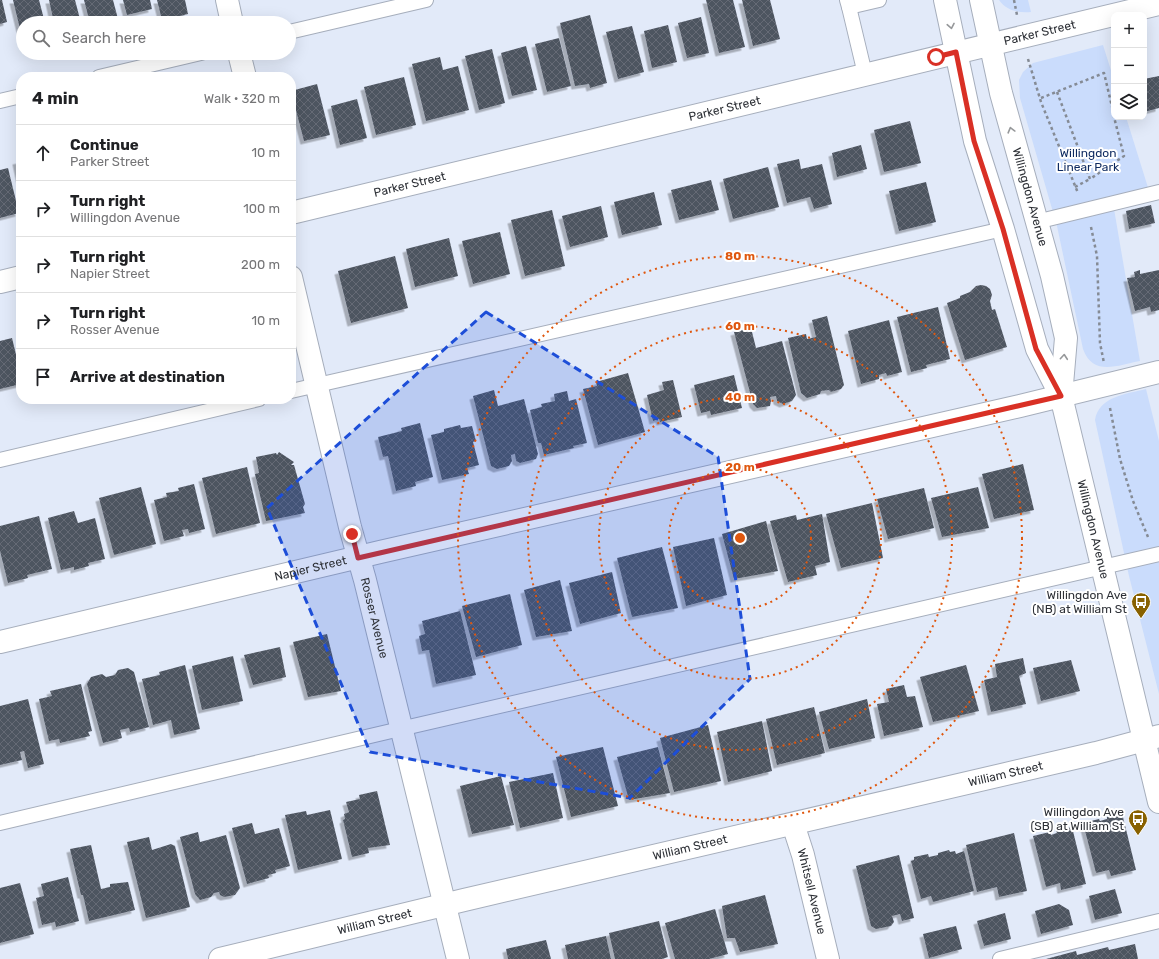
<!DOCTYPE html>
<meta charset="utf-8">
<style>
body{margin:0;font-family:Rubik,sans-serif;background:#f6f6f6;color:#202124}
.controls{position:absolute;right:12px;top:12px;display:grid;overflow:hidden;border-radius:8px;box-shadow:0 4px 16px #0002}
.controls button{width:36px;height:36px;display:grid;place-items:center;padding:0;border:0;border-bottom:1px solid #e0e0e0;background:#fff;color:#202124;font:20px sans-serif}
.stop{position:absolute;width:12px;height:12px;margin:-9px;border:3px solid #d93025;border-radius:50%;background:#fff}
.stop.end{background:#d93025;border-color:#fff;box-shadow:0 1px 4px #0008}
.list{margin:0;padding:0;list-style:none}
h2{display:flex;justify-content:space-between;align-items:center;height:52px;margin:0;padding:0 16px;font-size:17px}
h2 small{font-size:13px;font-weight:400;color:#757577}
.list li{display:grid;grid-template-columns:26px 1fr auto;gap:12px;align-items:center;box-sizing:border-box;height:56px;padding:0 16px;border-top:1px solid #e0e0e0}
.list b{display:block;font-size:15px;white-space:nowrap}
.list p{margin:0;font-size:13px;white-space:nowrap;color:#757577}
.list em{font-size:13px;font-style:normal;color:#757577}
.icon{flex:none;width:22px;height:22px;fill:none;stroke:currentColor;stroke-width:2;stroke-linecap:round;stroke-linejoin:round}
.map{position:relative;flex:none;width:1159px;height:959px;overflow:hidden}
.search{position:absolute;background:#fff;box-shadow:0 4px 16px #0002;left:16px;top:16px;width:280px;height:44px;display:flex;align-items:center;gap:10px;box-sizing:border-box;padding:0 14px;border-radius:22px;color:#757577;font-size:15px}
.panel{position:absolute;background:#fff;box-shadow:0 4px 16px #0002;left:16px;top:72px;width:280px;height:332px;border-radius:16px}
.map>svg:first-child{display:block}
.green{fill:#cadcfc}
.building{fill:url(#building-cross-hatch);filter:url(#shadow)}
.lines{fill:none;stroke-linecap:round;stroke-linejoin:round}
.service-casing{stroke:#a6aebc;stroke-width:16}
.minor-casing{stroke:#a6aebc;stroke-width:24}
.tertiary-casing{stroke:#a6aebc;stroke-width:24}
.secondary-casing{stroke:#a6aebc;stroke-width:24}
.path{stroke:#858b95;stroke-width:2.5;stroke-dasharray:3 3;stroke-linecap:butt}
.service{stroke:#fff;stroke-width:14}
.minor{stroke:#fff;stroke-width:22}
.tertiary{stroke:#fff;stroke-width:22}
.secondary{stroke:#fff;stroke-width:22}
.oneway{stroke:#96989a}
.route{stroke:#d93025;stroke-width:5}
.marked{fill:#1d4ed8;fill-opacity:0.2;stroke:#1d4ed8;stroke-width:3;stroke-dasharray:8 5;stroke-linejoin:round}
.ring{fill:none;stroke:#df570e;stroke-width:2;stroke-dasharray:2 4}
.labels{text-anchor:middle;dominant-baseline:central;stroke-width:4;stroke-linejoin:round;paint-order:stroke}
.street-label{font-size:12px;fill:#2d3036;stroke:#fff}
.park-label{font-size:12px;fill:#0d295f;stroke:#fff}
.poi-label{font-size:12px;fill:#2d3036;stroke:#fff;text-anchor:end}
.centre{fill:#df570e;stroke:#fff;stroke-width:2}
.ring-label{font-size:12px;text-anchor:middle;font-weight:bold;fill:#df570e;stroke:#fff;stroke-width:4;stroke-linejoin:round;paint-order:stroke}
</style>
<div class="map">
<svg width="1159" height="959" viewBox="0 0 1159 959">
<defs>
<pattern id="building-cross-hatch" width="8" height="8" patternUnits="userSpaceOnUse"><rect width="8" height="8" fill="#4e5561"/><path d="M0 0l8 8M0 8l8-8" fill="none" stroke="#656b75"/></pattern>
<filter id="shadow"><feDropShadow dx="-3.5" dy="3.5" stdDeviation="0" flood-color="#0004"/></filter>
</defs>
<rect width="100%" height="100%" fill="#e2eaf9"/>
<g class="green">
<path d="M999,0H1028L1031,12C1018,13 1007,11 999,0Z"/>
<path d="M1103,45L1114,80V117H1126L1150,194L1113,203L1140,361C1118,365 1093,377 1083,349L1057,226L1020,98L1019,80L1023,72L1033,63Z"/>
<path d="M1146,389L1159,441V694L1129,576L1095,420C1099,396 1127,394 1146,389Z"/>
</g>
<g class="building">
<path d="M0,0H2L7,22L0,24Z"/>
<path d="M13,0H39L45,23H23V32L21,33Z"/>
<path d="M49,0H75L81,23H54Z"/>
<path d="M84,0H113L118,19L103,23H90Z"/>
<path d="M123,0H150L152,9L127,15Z"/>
<path d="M157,0H185L188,14L162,20Z"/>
<path d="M706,0H733L745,47L719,53Z"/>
<path d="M742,0H770L780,39L753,46Z"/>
<path d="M590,15L607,83L590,88L589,84L575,86L560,23Z"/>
<path d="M701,17L709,53L687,58L678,23Z"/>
<path d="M668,25L677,62L652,68L644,31Z"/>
<path d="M632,26L644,72L618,79L606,32Z"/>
<path d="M559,38L571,86L547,92L535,44Z"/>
<path d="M526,46L537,90L512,96L501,53Z"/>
<path d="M492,49L505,103L479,110L465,56Z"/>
<path d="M440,57L443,70L458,66L469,110L426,121L412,64Z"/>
<path d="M1159,76V108L1144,112V79Z"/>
<path d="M404,77L416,125L376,135L364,87Z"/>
<path d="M317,84L330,135L304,141L291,91Z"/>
<path d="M357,99L367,138L340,145L331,106Z"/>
<path d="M910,121L921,163L884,172L874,130Z"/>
<path d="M861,145L867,169L837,177L832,153Z"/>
<path d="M799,159L801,169L822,164L832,204L814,209L810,197L787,203L777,164Z"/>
<path d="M21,160V180H20L16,161Z"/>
<path d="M768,167L779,207L733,219L723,179Z"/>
<path d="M8,168L19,213L0,218V170Z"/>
<path d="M711,180L719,210L679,220L671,190Z"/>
<path d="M926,182L936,222L899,231L889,191Z"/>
<path d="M654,192L662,225L622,235L614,202Z"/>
<path d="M1151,205L1155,223L1129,229L1126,211Z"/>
<path d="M601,206L608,237L570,247L562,216Z"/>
<path d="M552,210L565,266L525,276L511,220Z"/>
<path d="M500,232L510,274L473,284L462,241Z"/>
<path d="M449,238L458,276L415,287L406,249Z"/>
<path d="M395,256L408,308L351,323L338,271Z"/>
<path d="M1140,270V274L1159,270V310L1151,312L1150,307L1135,311L1127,278L1135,277L1134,272Z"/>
<path d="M981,285L986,286L990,289L992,295L990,301L992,310L995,309L1007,347L965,360L947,303L960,298V296L970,292L976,286Z"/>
<path d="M938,307L950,359L926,365L927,368L911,372L897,317Z"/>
<path d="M827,316L844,385L841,389L831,392L829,390L821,391L820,394L807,398L801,393L788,338L806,334L807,339L816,337L812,320Z"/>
<path d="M889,320L902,372L887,376L886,373L879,375V379L861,384L848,331Z"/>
<path d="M751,328L756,348L782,341L796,395L792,401L783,404L777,401L776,396L770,397L771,401L770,406L757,408L753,404L734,332Z"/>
<path d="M12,338L21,375V384L0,389V341Z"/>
<path d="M628,373L645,432L598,445L583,389L597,386L596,382Z"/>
<path d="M734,375L742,408L711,415L710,411L701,413L694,385Z"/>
<path d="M673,380L682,417L660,422L659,419L653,421L647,395L664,390L662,382Z"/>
<path d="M494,390L498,406L524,399L538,454L536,459L520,463L516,461L515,454L511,455L512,461L509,466L497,469L491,466L473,396Z"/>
<path d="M567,391L569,401L576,399L587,443L573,446L574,448L544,455L541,443H538L530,410L542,407L541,404L555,401L554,394Z"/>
<path d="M420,423L433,477L415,482L416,486L396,491L388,456L383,457L378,437L402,431L401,428Z"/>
<path d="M460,425L461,428L472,426L476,441L473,442L479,465L467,468L469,474L442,480L431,435L444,432V429Z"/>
<path d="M279,452L294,462L291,465H294L305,504L303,507L305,513L266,521L255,474L259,473L256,457L276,453L277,455Z"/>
<path d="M1023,464L1034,510L994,519L982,474Z"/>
<path d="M247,467L260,523L216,534L202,478Z"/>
<path d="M194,484L205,529L189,533L188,529L182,530L184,536L164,541L154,500L167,497L166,493L179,491L178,488Z"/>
<path d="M141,487L156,544L114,555L99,498Z"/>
<path d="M978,487L989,528L942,537L931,498Z"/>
<path d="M924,488L934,528L888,539L877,499Z"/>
<path d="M872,503L883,558L841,568L826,514Z"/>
<path d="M74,511L78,523L95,518L105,559L88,563L89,566L74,570V567L61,570L48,518Z"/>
<path d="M822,514L830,562L815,566L817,575L788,582L770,521L796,515L797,520Z"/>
<path d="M39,516L52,569L27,575L28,578L8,583L0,551V526Z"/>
<path d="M766,521L778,571L734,579L722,534Z"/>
<path d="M714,538L727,595L686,606L673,547Z"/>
<path d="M662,547L678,608L632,617L617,558Z"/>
<path d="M612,572L621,613L580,624L569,583Z"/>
<path d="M560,580L572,631L536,637L524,590Z"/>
<path d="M510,594L522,645L476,657L462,606Z"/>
<path d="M460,611L476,675L436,684L429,650L422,651L419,636L425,634L422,621Z"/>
<path d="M327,634L341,691L308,697L293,642Z"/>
<path d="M280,647L286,677L253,685L244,655Z"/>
<path d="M233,656L243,701L202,710L192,666Z"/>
<path d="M1023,658L1026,673L1019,676L1026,704L991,712L984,680L997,677L995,664Z"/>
<path d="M1071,660L1080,691L1041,701L1033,668Z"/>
<path d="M185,665L200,729L174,735L171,720L153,725L142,679L160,675L159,672Z"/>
<path d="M966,665L979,711L933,722L920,677Z"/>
<path d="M128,668L134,672L149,727L130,732L129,728L120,730L122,738L103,743L87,684L91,677L102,674L106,677L115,675L118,670Z"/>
<path d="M81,684L92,731L88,732L90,736L60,743L59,739L49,741L39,699L52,696L50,691Z"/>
<path d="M904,685L907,697L915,696L923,727L884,736L877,704L889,702L886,689Z"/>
<path d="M28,699L44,764L28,768L24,751L20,752L22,760L0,765V706Z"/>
<path d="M867,699L875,738L829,749L819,712Z"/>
<path d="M814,707L825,753L777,765L766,719Z"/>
<path d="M762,721L772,771L728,782L717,732Z"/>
<path d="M708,725L721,781L674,792L660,738Z"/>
<path d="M603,747L618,806L571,817L556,757Z"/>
<path d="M658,747L670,793L629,800L617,757Z"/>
<path d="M553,773L563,818L520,828L509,782Z"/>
<path d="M501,776L514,825L472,834L460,786Z"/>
<path d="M377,791L390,845L368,848L369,853L352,857L343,820L345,819L344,814L349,812L346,802L360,799L359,795Z"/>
<path d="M330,810L342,859L298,870L285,815L306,811L307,815Z"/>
<path d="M1122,813L1136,870L1111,876L1109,870L1096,873L1083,823L1099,819L1100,821L1107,819V817Z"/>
<path d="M252,823L255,834L279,828L290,866L275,870L276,873L268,875L269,878L247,884L232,828Z"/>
<path d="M1072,827L1086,884L1061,890L1060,883L1046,887L1033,836L1050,832L1051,835L1057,833L1056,831Z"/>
<path d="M198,832L200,842L226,835L240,888L235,895L224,897L220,895L219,892L214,893L211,897L200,900L195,894L180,837Z"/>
<path d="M1014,833L1027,891L999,897L997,887L977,892L966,845Z"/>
<path d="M149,837L152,850L171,844L175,846L190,907L146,918L127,842Z"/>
<path d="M91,845L101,889L110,887V884L128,882L135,910L89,921L83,895H81L70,849Z"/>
<path d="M949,850L950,852L955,851L956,854L964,851L974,891L933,902L931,896L921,899L911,861L914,860V857L928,854L929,857L938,855V853Z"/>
<path d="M899,855L914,918L902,921L900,914L892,916L894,922L891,926L876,929L871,926L856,866Z"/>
<path d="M68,877L79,921L56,927L55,922L42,925L36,898L44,896L41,884Z"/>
<path d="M20,883L34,934L0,943V888Z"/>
<path d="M1115,889L1122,913L1095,920L1089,896Z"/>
<path d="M765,895L778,944L740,952L735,938H727L722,906Z"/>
<path d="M1059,904L1069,910L1073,925L1041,934L1035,911Z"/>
<path d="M715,909L728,954L709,959H675L665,923Z"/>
<path d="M1005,913L1011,939L984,946L977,921Z"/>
<path d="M659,921L668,957L662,959H615L609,933Z"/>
<path d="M956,926L962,949L929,958L923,934Z"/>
<path d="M606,936L611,959H568L565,945Z"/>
<path d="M546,940L551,959H508L506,949Z"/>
<path d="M1135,944L1138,959H1046L1076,951L1077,955L1108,947L1109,950Z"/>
</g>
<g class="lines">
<defs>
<g id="service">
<path d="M847,0L849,7L879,0"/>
<path d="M849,7L865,74"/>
<path d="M289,32L426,0"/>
<path d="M99,77L201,53"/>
<path d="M0,101L21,96"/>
<path d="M1036,222L1159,192"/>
<path d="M291,391L1003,229"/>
<path d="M0,460L259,399"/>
<path d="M0,823L400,729L1159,554"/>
<path d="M1000,959L1159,921"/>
</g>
<g id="minor">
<path d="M227,0L232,23"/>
<path d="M239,53L245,77"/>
<path id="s1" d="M291,277L350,527L365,580L458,959"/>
<path id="s2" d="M0,642L380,552L1020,406L1159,372"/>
<path id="s3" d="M793,824L803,855L828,959"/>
<path id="s4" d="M220,959L464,900L1096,753L1159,736"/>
</g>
<g id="tertiary">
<path id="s5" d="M291,213L1159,4"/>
<path d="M0,282L21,277"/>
</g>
<g id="secondary">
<path id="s6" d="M945,0L975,141L1003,229L1037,349L1061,396L1159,802"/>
<path id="s7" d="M981,0L1001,93L1052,276L1066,338L1061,396"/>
</g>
</defs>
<use href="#service" class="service-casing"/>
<use href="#minor" class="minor-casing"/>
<use href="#tertiary" class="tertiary-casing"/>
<use href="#secondary" class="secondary-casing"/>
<g class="path">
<path d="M1014,0L1017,15"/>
<path d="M1028,59L1041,102L1078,193"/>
<path d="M1057,92L1090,179L1124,156L1114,117"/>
<path d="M1041,98L1104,73L1114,115"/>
<path d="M1075,187L1090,179"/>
<path d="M1091,227L1097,256L1100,343L1104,363"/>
<path d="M1110,408L1120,459L1133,501L1148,537"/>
</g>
<use href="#service" class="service"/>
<use href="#minor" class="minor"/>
<use href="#tertiary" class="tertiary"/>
<use href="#secondary" class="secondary"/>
</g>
<defs><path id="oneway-chevron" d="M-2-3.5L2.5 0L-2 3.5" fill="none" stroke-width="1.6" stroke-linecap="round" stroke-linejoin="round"/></defs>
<g class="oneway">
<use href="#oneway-chevron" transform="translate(951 26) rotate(79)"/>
<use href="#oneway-chevron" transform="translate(1011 130) rotate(-105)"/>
<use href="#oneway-chevron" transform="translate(1064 357) rotate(-85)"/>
</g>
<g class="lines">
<path class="route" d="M352,534L358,558L1061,396L1036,349L1003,229L974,141L956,52L936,57"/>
</g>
<path class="marked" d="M486,312L718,457L750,679L630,798L370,752L267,508Z"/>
<g class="ring">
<circle cx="740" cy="538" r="71"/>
<circle cx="740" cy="538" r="141"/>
<circle cx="740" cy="538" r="212"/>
<circle cx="740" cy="538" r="282"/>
</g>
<defs>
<symbol id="bus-pin" viewBox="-11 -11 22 30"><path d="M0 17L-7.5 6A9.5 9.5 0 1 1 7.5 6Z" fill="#886100" stroke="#fff"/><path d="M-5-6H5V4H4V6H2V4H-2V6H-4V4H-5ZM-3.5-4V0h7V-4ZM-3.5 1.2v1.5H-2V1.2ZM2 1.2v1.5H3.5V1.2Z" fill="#fff"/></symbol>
</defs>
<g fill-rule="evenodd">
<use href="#bus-pin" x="1130" y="591" width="22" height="30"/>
<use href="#bus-pin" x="1127" y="808" width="22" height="30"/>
</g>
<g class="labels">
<g class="street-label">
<text stroke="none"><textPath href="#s5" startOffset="770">Parker Street</textPath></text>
<text stroke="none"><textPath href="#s5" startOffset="446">Parker Street</textPath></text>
<text stroke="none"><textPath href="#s5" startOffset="122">Parker Street</textPath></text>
<text stroke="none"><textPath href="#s7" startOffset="203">Willingdon Avenue</textPath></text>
<text stroke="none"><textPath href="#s6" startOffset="551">Willingdon Avenue</textPath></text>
<text stroke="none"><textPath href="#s2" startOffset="319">Napier Street</textPath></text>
<text stroke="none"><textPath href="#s1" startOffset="351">Rosser Avenue</textPath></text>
<text stroke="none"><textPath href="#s4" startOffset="807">William Street</textPath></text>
<text stroke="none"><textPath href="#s4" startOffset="483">William Street</textPath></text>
<text stroke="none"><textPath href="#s3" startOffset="70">Whitsell Avenue</textPath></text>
<text stroke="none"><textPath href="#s4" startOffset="159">William Street</textPath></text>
</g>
<g class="park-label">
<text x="1088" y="153">Willingdon<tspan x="1088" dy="14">Linear Park</tspan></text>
</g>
<g class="poi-label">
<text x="1127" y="595">Willingdon Ave<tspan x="1127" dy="14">(NB) at William St</tspan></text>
<text x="1124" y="812">Willingdon Ave<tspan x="1124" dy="14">(SB) at William St</tspan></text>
</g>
</g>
<circle cx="740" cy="538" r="6" class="centre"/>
<g class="ring-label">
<text x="740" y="260">80 m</text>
<text x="740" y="330">60 m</text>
<text x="740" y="401">40 m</text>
<text x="740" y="471">20 m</text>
</g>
</svg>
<div class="controls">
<button>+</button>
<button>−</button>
<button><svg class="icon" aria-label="layers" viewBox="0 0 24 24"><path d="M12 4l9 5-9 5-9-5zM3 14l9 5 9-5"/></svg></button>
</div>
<div class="stop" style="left:936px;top:57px"></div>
<div class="stop end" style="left:352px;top:534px"></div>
<div class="search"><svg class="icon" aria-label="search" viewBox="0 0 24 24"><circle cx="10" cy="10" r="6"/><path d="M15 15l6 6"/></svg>Search here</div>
<section class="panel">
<h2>4 min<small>Walk · 320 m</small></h2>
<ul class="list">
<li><svg class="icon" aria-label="ahead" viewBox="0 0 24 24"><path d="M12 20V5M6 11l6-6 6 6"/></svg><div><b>Continue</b><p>Parker Street</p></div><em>10 m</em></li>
<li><svg class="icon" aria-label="right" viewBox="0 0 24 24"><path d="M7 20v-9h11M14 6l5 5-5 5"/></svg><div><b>Turn right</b><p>Willingdon Avenue</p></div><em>100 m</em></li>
<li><svg class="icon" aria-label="right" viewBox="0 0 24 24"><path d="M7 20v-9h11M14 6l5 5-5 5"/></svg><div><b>Turn right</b><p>Napier Street</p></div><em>200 m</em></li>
<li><svg class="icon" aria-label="right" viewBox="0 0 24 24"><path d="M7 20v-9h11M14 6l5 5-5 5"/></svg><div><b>Turn right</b><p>Rosser Avenue</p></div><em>10 m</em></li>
<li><svg class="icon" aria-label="arrive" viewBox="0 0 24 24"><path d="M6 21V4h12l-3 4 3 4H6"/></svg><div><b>Arrive at destination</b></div></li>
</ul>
</section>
</div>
